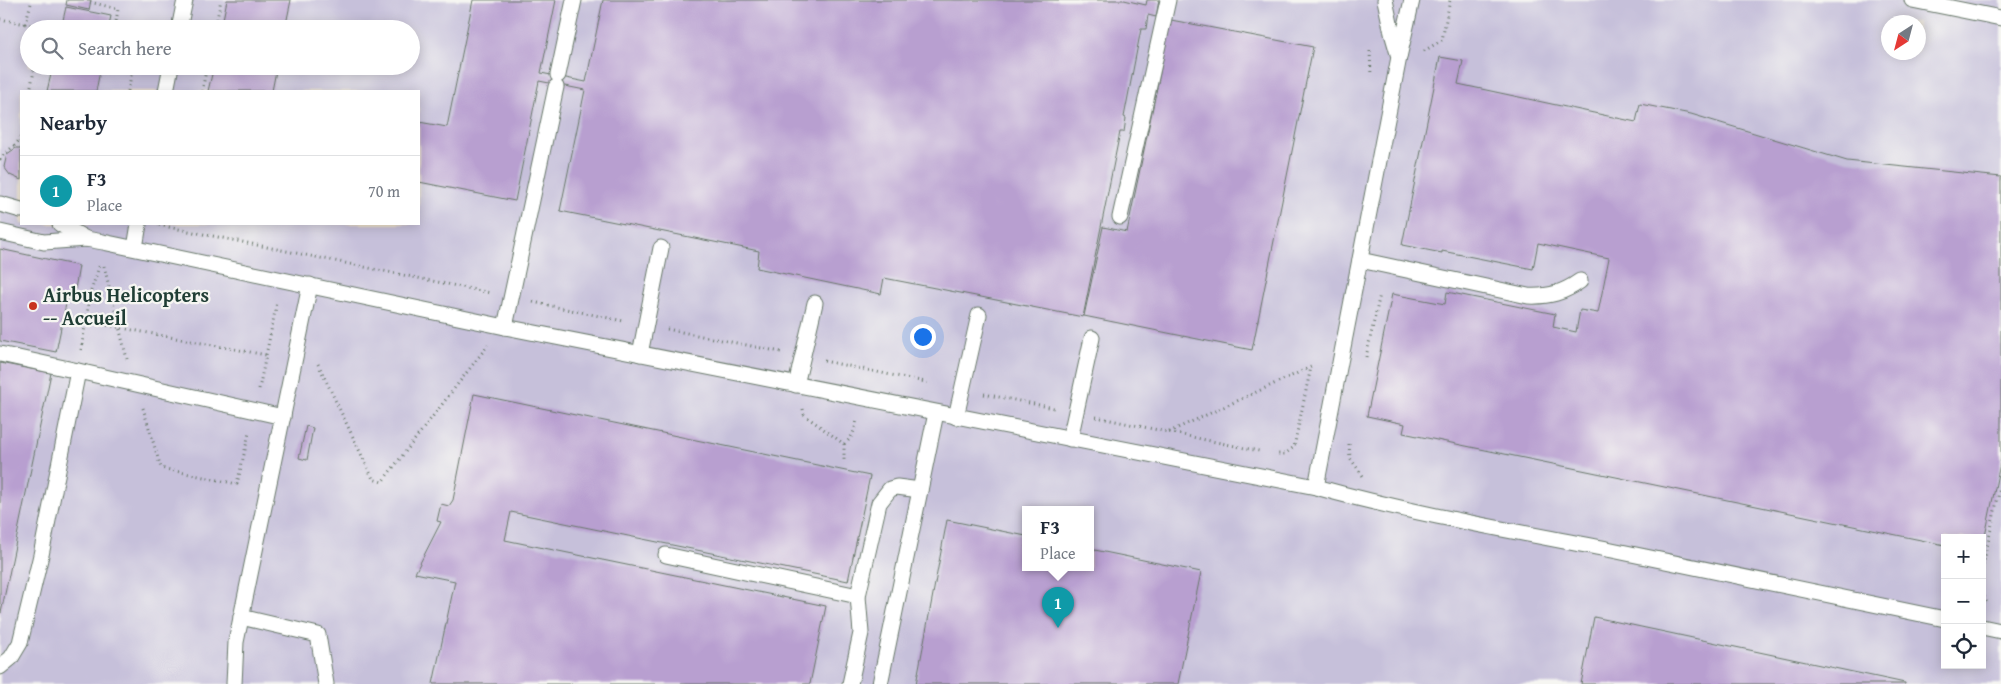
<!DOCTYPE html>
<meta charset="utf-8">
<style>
body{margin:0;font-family:"Gentium Book Plus",serif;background:#f2f2f3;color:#1f2937}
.controls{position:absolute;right:15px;bottom:15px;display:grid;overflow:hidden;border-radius:0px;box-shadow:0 2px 12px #0003}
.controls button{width:45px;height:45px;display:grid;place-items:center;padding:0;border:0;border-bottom:1px solid #e0e1e3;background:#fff;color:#1f2937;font:25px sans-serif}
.compass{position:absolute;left:1881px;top:15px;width:45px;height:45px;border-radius:50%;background:#fff;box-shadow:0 2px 12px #0003;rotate:216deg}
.you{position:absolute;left:922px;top:336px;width:18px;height:18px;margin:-12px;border:4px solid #fff;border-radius:50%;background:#1a73e8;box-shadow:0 0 0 8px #1a73e833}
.badge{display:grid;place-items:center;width:32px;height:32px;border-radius:50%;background:#1a73e8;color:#fff;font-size:16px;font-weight:700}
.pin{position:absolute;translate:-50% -41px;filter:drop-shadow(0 1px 2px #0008)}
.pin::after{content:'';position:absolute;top:26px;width:18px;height:15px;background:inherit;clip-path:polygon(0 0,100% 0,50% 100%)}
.popup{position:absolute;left:1022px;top:506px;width:72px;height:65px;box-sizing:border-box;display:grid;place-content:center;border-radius:0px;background:#fff;filter:drop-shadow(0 1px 4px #0005);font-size:16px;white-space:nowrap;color:#747a83}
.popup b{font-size:19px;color:#1f2937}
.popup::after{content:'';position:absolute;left:50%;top:100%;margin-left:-10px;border:10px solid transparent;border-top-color:#fff}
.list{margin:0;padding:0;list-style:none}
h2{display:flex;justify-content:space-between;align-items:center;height:65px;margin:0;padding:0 20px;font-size:21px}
h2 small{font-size:16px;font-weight:400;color:#747a83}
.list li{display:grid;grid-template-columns:32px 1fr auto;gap:15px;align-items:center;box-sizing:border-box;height:70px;padding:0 20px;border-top:1px solid #e0e1e3}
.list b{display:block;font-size:19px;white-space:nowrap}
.list p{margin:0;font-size:16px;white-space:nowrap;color:#747a83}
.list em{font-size:16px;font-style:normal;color:#747a83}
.icon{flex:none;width:28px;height:28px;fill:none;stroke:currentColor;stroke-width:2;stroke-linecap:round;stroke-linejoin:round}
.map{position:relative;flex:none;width:2001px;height:684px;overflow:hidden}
.search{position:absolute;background:#fff;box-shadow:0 2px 12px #0003;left:20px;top:20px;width:400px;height:55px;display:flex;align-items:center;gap:12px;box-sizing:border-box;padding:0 18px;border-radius:28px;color:#747a83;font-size:19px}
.panel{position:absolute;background:#fff;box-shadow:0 2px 12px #0003;left:20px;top:90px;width:400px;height:135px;border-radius:0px}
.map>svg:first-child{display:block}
.industrial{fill:#c6c0da;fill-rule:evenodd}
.building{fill:#b89fd0}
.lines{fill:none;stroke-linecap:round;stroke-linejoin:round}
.lane-casing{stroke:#68786a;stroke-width:17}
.path{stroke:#68786a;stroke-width:3;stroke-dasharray:1 4;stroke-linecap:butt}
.lane{stroke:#fff;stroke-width:15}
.poi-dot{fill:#c8321e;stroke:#f6f6f2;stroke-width:2}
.labels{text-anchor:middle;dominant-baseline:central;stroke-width:4.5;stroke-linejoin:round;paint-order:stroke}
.poi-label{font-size:20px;font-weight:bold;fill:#1f3d34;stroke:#f6f6f2;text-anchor:start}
</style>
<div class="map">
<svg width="2001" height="684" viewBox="0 0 2001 684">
<rect width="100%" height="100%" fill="#f6f6f2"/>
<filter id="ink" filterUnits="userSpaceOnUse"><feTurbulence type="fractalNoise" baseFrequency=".02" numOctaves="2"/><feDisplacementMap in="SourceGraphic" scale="10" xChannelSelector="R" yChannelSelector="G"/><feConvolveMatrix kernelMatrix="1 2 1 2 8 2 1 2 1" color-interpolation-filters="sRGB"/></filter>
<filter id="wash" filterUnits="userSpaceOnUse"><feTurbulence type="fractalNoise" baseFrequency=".0096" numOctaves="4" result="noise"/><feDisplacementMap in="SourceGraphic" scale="20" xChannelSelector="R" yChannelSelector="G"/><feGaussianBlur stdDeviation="1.12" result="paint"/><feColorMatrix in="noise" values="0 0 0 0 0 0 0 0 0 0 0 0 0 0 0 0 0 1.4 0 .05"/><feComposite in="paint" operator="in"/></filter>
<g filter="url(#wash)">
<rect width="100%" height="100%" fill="#f1e5ce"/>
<path class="industrial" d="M0,0H2001V684H0ZM1888,22H1918V52H1888ZM29,29H411V66H29ZM21,91H419V224H21ZM1026,509H1090V567H1026ZM1945,538H1982V665H1945Z"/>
<g id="blocks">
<g class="building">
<path d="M67,0H91L89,10L66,5Z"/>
<path d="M227,0H291L285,29H221Z"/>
<path d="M473,0H556L541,73L586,82L603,0H1124L1146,5L1147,0H1159L1156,17L1148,15L1146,29H1141L1124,117L1126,118L1124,132H1120L1083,317L884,278L881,294L757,268L759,251L560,211L585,90L539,81L515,201L419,182V122L447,127Z"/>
<path d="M66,7L111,16L108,29H61Z"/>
<path d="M1171,20L1313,47L1252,350L1084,316L1103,227L1127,232Z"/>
<path d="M1440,57L1463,61L1458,84L1636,122L1640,104L1691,114L1847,161L2001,177V459L1983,546L1982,538H1945V545L1403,433L1405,424L1367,416L1392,294L1445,304L1447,292L1555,314L1553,327L1576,332L1580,310L1598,313L1609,258L1538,243L1533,269L1442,251V253L1402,245Z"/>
<path d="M53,66H101L96,91H47Z"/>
<path d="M214,66H277L272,91H208Z"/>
<path d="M16,148H21V180L10,175L4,167L7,154Z"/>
<path d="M0,249L79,266L74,295L68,294L56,352L0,341Z"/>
<path d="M0,363L51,373L1,613H0Z"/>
<path d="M474,394L870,476L848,581L511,512L505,540L826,606L810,684H433L455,581L415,573L441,522L437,521L441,504L449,506L453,500Z"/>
<path d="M306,426L313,428L307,460L299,458Z"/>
<path d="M947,520L1026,536V567H1090V549L1201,572L1178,684H916Z"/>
<path d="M1594,617L1905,683V684H1581Z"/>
</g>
</g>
</g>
<g filter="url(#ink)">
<use href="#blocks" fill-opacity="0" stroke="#68786a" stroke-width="1"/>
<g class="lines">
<defs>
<g id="lane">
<path d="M1385,0L1392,33L1399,57L1412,0"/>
<path d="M1912,0L2001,18"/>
<path d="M179,29L185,0"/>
<path d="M558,75L574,0"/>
<path d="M166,91L171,66"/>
<path d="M0,204L21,210"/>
<path d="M1120,217L1168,0"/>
<path d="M60,224L86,239"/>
<path d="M0,232L44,242L86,239L103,242L505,327L1316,487C1413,514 1513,531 1612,550C1723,572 1834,595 1945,619"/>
<path d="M135,248L139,224"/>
<path d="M1360,260L1528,296C1549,297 1563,293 1580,281"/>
<path d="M505,327L556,87"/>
<path d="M0,354L78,371"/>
<path d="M640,354L661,248"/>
<path d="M796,385L815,303"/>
<path d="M956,417L979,315"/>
<path d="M1070,439L1092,338"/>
<path d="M1316,487L1399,57"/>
<path d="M666,555L858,596"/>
<path d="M241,617L318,635L326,684"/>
<path d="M1982,627L2001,631"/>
<path d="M0,667L11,658L20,643L41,555L78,371L283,417"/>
<path d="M234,684L236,642L310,285"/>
<path d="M850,684L861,633L858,596L879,503L890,489L897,487L920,490"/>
<path d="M880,684L936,413"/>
</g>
</defs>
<use href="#lane" class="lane-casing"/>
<g class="path">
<path d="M90,2L118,9L115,29"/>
<path d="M0,19L36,26L39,29"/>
<path d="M25,24L32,0"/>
<path d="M215,29L221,0"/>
<path d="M1370,51L1371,76"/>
<path d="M1424,51L1442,40L1450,0"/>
<path d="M30,91L35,66"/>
<path d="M128,91L133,66"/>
<path d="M202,91L207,66"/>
<path d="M0,160C5,150 19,146 21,135"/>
<path d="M159,225L491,293"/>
<path d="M104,266L127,359"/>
<path d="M533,302L623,321"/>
<path d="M63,317L266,355"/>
<path d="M667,329L781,352"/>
<path d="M81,350L91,291L100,264"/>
<path d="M1366,357L1380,294"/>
<path d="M824,361L930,383"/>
<path d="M318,364L373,479L382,482L488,345"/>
<path d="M259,389L277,302"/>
<path d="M984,394L1054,408"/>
<path d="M143,408L161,468L237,484L249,433"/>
<path d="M803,409L804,414L807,417L844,444V463"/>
<path d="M1096,417L1259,451"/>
<path d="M1169,432L1311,367L1294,447L1285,454H1277"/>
<path d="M844,444C853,438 855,429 857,419"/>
<path d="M1349,444L1350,458L1363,476"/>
<path d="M1982,570L2001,483"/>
<path d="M1982,592L1988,605"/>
</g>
<use href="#lane" class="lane"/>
</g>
</g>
<circle class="poi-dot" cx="33" cy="306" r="5"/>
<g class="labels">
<g class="poi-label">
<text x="43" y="294">Airbus Helicopters<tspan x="43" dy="23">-- Accueil</tspan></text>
</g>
</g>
</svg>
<div class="controls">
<button>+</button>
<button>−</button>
<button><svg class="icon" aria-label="locate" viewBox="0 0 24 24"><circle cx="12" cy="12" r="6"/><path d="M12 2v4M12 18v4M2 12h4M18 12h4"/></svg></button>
</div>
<svg class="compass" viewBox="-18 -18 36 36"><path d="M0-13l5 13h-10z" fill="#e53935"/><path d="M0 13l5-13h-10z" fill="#747a83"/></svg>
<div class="you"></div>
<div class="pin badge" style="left:1058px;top:628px;background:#0f9aa8">1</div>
<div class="popup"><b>F3</b>Place</div>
<div class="search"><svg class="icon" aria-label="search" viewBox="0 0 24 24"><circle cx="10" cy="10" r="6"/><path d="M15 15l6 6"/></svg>Search here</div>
<section class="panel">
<h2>Nearby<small></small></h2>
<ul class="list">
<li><span class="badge" style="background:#0f9aa8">1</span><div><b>F3</b><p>Place</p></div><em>70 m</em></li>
</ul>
</section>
</div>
